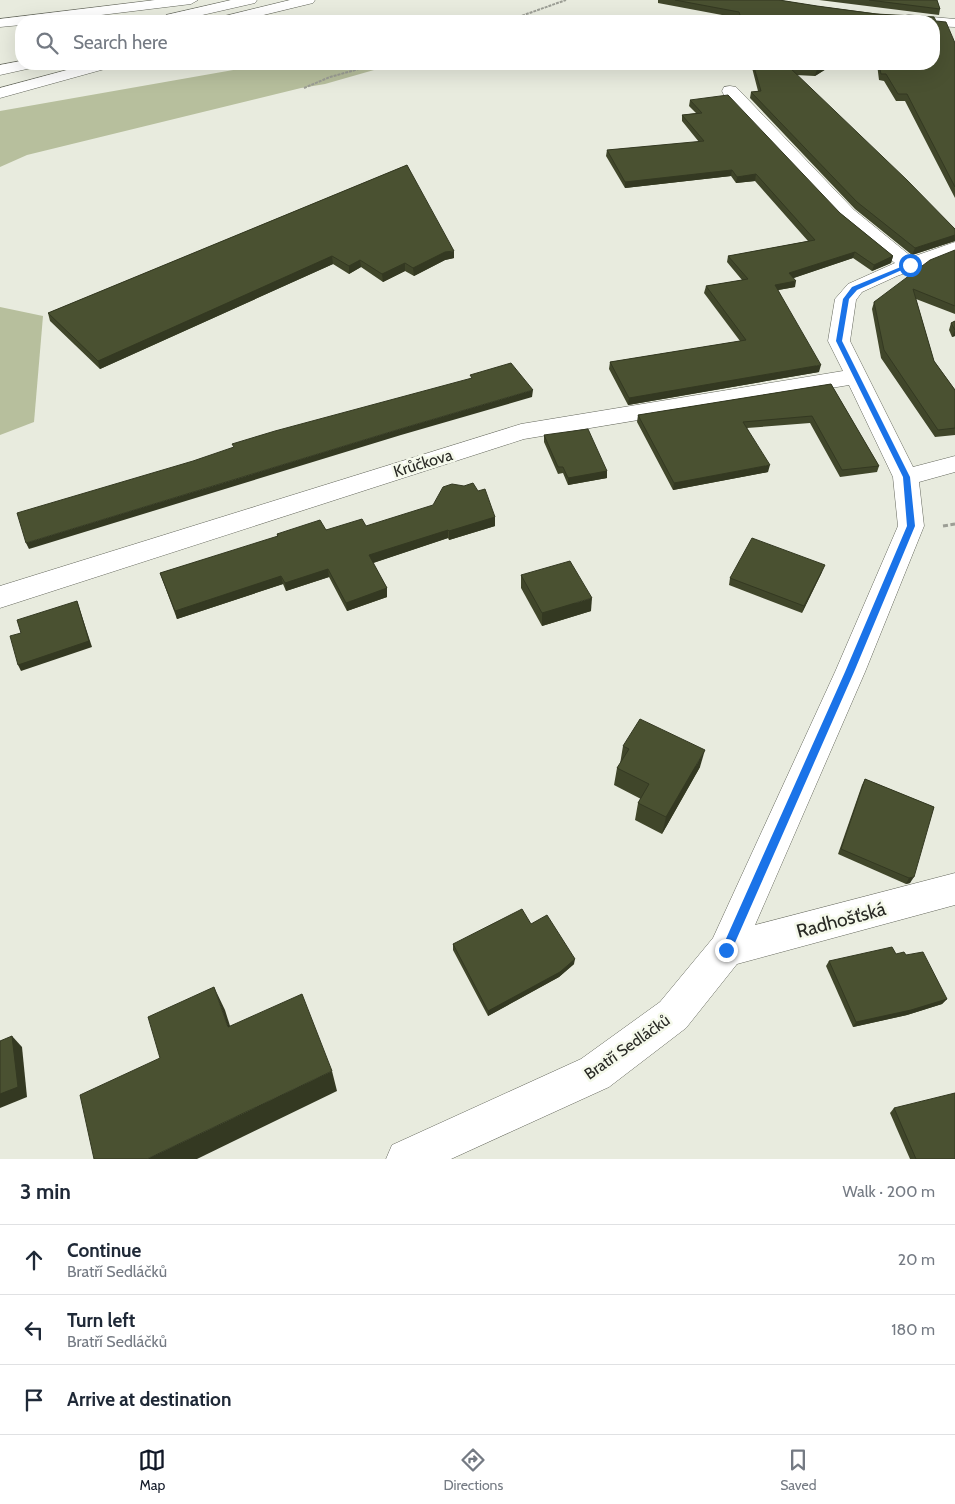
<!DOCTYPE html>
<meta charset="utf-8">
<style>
body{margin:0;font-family:Cabin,sans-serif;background:#f2f2f3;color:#1f2937}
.stop{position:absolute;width:15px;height:15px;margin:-11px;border:4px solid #1a73e8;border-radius:50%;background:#fff}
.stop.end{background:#1a73e8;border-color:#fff;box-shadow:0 1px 5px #0008}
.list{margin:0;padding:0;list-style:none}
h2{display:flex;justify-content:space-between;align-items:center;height:65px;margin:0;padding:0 20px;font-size:21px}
h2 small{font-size:16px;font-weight:400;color:#747a83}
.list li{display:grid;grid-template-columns:32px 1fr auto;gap:15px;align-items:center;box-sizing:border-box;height:70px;padding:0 20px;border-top:1px solid #e0e1e3}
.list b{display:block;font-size:19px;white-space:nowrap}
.list p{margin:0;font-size:16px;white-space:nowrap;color:#747a83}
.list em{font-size:16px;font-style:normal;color:#747a83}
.icon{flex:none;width:28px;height:28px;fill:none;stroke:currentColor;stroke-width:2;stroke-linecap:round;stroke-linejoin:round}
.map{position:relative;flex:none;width:955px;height:1159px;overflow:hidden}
.search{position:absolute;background:#fff;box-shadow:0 5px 20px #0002;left:15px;right:15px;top:15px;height:55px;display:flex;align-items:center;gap:12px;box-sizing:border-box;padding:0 18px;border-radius:20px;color:#747a83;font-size:19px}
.sheet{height:275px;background:#fff}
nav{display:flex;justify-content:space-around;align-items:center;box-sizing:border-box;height:70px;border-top:1px solid #e0e1e3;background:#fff;font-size:14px;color:#747a83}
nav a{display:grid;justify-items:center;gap:2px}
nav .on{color:#111827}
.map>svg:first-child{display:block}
.green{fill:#b7bf9d}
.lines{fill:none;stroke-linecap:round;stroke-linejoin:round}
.minor-casing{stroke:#64675c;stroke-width:1}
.trunk-casing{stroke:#64675c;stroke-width:1}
.path-far1{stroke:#9c9e95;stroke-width:2;stroke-dasharray:3 1;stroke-linecap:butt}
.path{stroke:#9c9e95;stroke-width:3;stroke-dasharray:5 2.5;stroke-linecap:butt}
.minor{fill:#fff;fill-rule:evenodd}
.trunk{fill:#fff;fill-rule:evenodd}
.wall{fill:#40462a}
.shaded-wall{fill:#343922}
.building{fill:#4a5131;stroke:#343922}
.route{fill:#1a73e8}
.labels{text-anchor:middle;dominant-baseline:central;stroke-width:5;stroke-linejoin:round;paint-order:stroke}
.street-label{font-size:16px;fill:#282924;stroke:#f5f9eb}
.near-street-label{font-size:19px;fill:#282924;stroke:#f5f9eb}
</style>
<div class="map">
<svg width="955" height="1159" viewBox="0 0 955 1159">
<rect width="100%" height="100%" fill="#e8ebde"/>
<g class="green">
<path d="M268,64H395L325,84L301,88L27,155L0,167V111Z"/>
<path d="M0,307L43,316L34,422L0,435Z"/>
</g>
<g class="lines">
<defs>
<g id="minor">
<path d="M909,15L955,19V27L934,26V21H903L902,19L904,16Z"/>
<path d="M730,86L736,87L854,210L912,257L955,242V255L897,276L862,292L856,300L850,341L913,467L955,456V472L919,482L924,526L865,672L755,925L955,873V905L737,964L686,1028L609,1087L451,1159H386L392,1145L581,1059L660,1002L713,938L835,672L898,526L893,477L849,385L524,439L0,608V586L521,424L843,371L828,341L835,299L848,284L895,263L840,218L724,95L722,91L724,87Z"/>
</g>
<g id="trunk">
<path d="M155,0H198L191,4L52,21H21V25L0,27V19Z"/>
<path d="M231,0H257L255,3L176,21H166L164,18L166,15Z"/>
<path d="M290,0H315L313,3L239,21H224L223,19L225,16Z"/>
<path d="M21,61V64H38L36,67L0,75V65Z"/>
<path d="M89,64H114L112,67L0,98V88Z"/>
</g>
</defs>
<use href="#minor" class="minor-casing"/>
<use href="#trunk" class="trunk-casing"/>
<g class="path-far1">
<path d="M507,21L566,0"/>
<path d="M304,88L330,77L377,64"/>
</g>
<path class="path" d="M943,526L955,524"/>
<use href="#minor" class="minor"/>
<use href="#trunk" class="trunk"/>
</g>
<g class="wall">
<path d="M658,0H779L817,6L936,21L955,43V198L905,101H896L884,81L879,80L877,64H934V21H739L738,18L658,3Z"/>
<path d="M819,0H937L940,9L939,15Z"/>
<path d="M751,64H834L815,76L796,75L955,229V241L912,255L855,209L750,98L751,92L758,91Z"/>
<path d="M690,100L840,213L893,256L891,263L872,271L853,258L793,278L795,287L778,290L819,372L628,405L609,369L610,362L740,341L704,293L706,286L742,280L727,262L728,256L808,241L755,181L736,183L731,176L625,188L606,156L607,150L699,142L682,121V115L696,113L689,106Z"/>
<path d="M407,165L454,258L445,260L414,276L405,271L383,282L361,267L349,274L333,264L100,369L50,321L48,313Z"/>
<path d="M955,250V314L916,299L934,361L955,390V435L935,437L881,358L872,309L874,302Z"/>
<path d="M955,321V336L952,337L949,330L951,323Z"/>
<path d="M831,384L879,466L877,472L840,477L810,423L747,428L768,472L673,490L637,422L638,415Z"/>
<path d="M544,435L607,471V478L568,485L563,473L558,474L544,442Z"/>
<path d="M495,517V526L449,540L448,538L373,563L387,588V597L347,611L329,577L286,591L283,584L177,619L160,573L277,537V534L366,526Z"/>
<path d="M822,572L802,613L729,585L730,578Z"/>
<path d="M521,575L591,611L542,626L521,588Z"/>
<path d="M623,746L700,767L662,834L635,820L638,803L641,799L614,785L617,768L620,764Z"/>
<path d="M865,779L934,807L910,883L906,884L838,854L862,785Z"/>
<path d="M531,924L574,964L559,977L488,1016L453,950V944Z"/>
<path d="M896,954L906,955L947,999L942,1004L907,1015L853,1027L826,966L829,961Z"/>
<path d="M894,1108L955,1159H910L890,1113Z"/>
</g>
<g class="shaded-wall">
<path d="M826,64H834L815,76L817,69Z"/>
<path d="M732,170L731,176L625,188V182Z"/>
<path d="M756,174L755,181L736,183L737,177Z"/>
<path d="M955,235V241L912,255L915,248Z"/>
<path d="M454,251V258L445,260L414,276L413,268L445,252Z"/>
<path d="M855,252L853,258L788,280L789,273Z"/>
<path d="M332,256L333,264L100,369L98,361Z"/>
<path d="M893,256L891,263L872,271L874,265Z"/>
<path d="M360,260L361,267L349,274V266Z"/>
<path d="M405,263V271L383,282L382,274Z"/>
<path d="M796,281L795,287L773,291L775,285Z"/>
<path d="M955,330V336L952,337Z"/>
<path d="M821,365L819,372L628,405L629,398Z"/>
<path d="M533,390L532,397L401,435L29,549L26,543L400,429Z"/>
<path d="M770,465L768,472L673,490L674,483Z"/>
<path d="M607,471V478L568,485V478Z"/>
<path d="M495,517V526L449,540V531Z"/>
<path d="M448,530V538L370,564L369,555Z"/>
<path d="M825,565L822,572L802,613L804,606Z"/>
<path d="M328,569L329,577L286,591L285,583Z"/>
<path d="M281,576L283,584L177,619L175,611Z"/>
<path d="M387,588V597L347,611L346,603Z"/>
<path d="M592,598L591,611L542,626V613Z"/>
<path d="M77,601L92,647L21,671L18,665Z"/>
<path d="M705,750L700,767L662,834L666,817Z"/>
<path d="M914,877L910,883L906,884L909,878Z"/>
<path d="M575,959L574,964L559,977L488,1016V1011Z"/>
<path d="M214,987L225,1010L237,1048L228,1027Z"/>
<path d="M947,999L942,1004L907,1015L853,1027L856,1022Z"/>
<path d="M12,1036L22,1047L27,1097L0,1108V1094Z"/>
<path d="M332,1071L337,1091L197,1159H147Z"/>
</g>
<g class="building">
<path d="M675,0H779L817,6L876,14L934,17L936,21L946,22L955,43V187L907,94H898L886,74H881L879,64H934V21H742L739,12Z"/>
<path d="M869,0H937L940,9Z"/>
<path d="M753,64H826L817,69L789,67L907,180L955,229V235L915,248L857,202L751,92L761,91Z"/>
<path d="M728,95L840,213L893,256L874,265L855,252L789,273L796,281L775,285L821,365L629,398L610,362L746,340L706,286L748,279L728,256L815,240L756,174L737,177L732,170L625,182L607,150L704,141L682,115L702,113L690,100Z"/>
<path d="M407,165L454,251L445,252L413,268L405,263L382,274L360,260L349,266L332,256L98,361L48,313Z"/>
<path d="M955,250V306L913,289L934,361L955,390V428L938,430L884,350L874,302L930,260Z"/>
<path d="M955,321V330L951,323Z"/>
<path d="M511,363L533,390L400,429L26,543L17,513L193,461L234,447L232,444L275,431L472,378L470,375Z"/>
<path d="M831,384L879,466L842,470L812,416L743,422L770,465L674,483L638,415Z"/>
<path d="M588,429L607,471L568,478L563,467H558L544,435Z"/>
<path d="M473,483L478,491L485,489L495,517L449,531L448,530L369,555L387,588L346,603L328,569L285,583L281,576L175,611L160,573L278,536L277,534L320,520L326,530L362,519L366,526L433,505L443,487L452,484L464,486Z"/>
<path d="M752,538L825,565L804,606L730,578Z"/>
<path d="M570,561L592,598L542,613L521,575Z"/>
<path d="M77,601L89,641L18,665L10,636L21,633L17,620Z"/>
<path d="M640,719L705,750L666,817L638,803L649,784L617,768L629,749L623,746Z"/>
<path d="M865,779L934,807L914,877L909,878L841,849Z"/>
<path d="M522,909L531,924L547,915L575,959L560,972L488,1011L453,944Z"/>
<path d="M892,947L896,954L904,952L906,955L923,952L947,999L911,1010L856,1022L829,961Z"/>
<path d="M214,987L228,1027L302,994L332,1071L147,1159H94L80,1095L160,1058L148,1017Z"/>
<path d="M12,1036L18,1087L0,1094V1041Z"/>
<path d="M955,1093V1159H916L894,1108Z"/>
</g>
<path class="route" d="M908,264L913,265L857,290L849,299L842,341L910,477L915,526L854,672L730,954L726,956L721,950L845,672L907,526L903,477L836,341L843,299L852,287Z"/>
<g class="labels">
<g class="street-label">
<text transform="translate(423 463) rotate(-17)">Krůčkova</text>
<text transform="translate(627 1047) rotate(-35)">Bratří Sedláčků</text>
</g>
<g class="near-street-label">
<text transform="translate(841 920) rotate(-15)">Radhošťská</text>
</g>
</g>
</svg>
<div class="stop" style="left:910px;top:265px"></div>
<div class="stop end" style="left:726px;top:950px"></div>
<div class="search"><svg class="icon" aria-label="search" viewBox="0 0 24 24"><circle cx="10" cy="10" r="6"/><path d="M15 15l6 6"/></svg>Search here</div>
</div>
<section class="sheet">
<h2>3 min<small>Walk · 200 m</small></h2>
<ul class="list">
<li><svg class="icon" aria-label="ahead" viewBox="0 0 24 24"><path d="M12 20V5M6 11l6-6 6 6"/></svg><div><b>Continue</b><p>Bratří Sedláčků</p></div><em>20 m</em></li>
<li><svg class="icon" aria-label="left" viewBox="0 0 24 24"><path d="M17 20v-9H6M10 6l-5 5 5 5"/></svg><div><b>Turn left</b><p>Bratří Sedláčků</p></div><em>180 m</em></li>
<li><svg class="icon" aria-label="arrive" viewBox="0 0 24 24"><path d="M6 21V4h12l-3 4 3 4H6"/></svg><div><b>Arrive at destination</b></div></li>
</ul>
</section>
<nav>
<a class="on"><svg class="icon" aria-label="map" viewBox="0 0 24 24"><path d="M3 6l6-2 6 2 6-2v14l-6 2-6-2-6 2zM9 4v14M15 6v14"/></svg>Map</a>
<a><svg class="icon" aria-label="directions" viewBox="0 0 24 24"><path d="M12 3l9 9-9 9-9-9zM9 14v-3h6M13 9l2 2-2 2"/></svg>Directions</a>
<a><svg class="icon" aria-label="saved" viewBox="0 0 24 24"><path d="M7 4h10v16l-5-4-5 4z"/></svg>Saved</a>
</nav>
